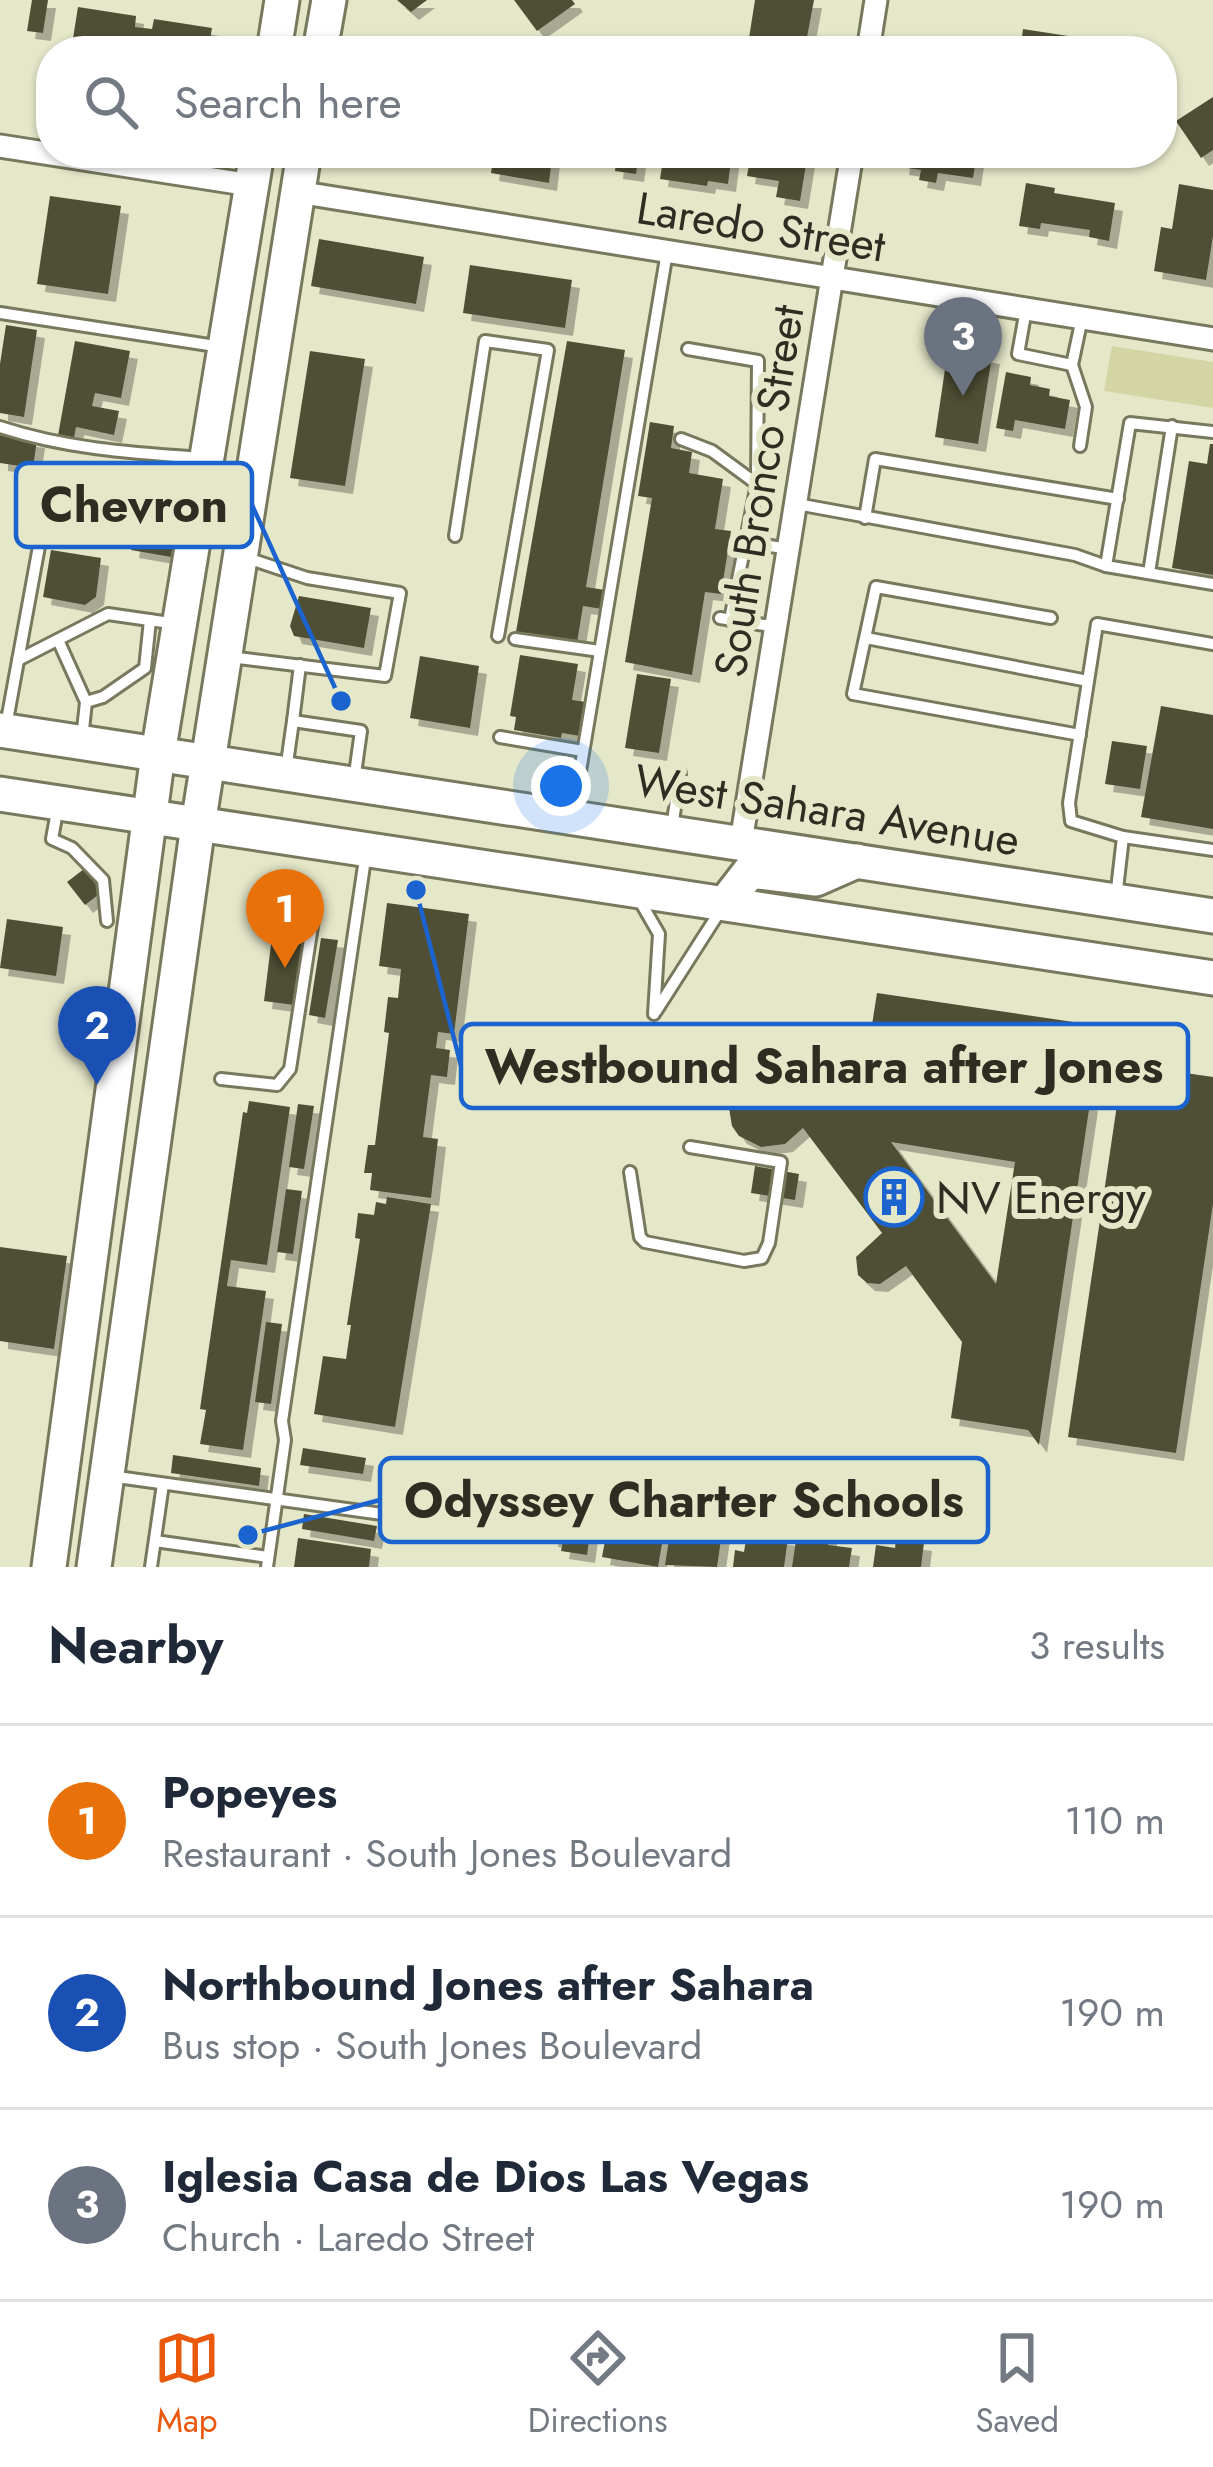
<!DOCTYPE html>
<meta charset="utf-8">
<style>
body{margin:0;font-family:Jost,sans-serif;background:#f2f2f3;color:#1f2937}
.you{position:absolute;left:561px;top:786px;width:42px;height:42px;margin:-30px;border:9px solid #fff;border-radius:50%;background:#1a73e8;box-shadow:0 0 0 18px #1a73e833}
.badge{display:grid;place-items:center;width:78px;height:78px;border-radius:50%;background:#ea580c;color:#fff;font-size:39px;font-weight:700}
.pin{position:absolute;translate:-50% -99px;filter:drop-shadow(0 3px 6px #0008)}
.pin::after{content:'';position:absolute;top:63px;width:42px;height:36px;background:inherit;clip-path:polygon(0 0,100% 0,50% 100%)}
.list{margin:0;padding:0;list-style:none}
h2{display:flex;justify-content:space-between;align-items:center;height:156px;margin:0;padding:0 48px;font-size:51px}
h2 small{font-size:39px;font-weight:400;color:#747a83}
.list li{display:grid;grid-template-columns:78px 1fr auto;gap:36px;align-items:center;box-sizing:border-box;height:192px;padding:0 48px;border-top:3px solid #e0e1e3}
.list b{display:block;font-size:45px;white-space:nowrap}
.list p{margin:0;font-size:39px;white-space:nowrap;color:#747a83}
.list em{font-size:39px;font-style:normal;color:#747a83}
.icon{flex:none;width:66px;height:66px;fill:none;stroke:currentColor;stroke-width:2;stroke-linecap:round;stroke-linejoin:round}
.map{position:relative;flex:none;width:1213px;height:1567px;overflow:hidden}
.search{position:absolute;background:#fff;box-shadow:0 3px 9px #0004;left:36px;right:36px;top:36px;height:132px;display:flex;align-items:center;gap:30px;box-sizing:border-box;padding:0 42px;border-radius:48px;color:#747a83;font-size:45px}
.sheet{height:732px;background:#fff}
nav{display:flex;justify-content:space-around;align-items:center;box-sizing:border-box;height:168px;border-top:3px solid #e0e1e3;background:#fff;font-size:33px;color:#747a83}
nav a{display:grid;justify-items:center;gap:6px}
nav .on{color:#ea580c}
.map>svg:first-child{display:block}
.green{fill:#d4d5a4}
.building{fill:#4f4f36;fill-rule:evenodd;filter:url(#shadow)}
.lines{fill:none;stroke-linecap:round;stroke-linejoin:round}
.service-casing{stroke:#77785d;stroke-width:16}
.minor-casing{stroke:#77785d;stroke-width:27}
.primary-casing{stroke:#77785d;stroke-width:39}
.service{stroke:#fff;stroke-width:10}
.minor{stroke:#fff;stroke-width:21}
.primary{stroke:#fff;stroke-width:33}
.labels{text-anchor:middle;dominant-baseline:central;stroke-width:12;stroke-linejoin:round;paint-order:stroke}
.street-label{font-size:45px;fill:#2d2d22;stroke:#e5e7c9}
.poi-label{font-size:45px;fill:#2d2d22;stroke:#e5e7c9;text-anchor:start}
.leader{fill:none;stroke:#1b64cf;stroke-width:4.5}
.callout-dot{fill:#1b64cf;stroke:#e5e7c9;stroke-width:4.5}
.callout{fill:#e5e7c9;stroke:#1b64cf;stroke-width:4.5}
.callout-label{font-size:48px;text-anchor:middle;font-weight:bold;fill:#2d2d22}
</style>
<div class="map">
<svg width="1213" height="1567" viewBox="0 0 1213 1567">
<defs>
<filter id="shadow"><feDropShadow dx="8" dy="8" stdDeviation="0" flood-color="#0004"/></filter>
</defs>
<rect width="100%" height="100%" fill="#e5e7c9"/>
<path class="green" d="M1112,346L1213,362V408L1104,391Z"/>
<g class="building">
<path d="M32,0H48L43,33L27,31Z"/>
<path d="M397,0H427L411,12Z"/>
<path d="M514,0H572L575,4L537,31Z"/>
<path d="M755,0H814L805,48L749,38Z"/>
<path d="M78,7L136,16L135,27L152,29L154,19L212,28L208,51H71Z"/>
<path d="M1023,29L1068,36L1066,51H1029L1030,46L1021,45Z"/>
<path d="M1213,97V150L1201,158L1176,121Z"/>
<path d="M494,153H538L537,156L552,158L549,183L491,173Z"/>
<path d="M617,153H639L636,174L615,171Z"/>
<path d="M664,153H732L728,184L708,181L707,186L660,179Z"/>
<path d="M751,153H808L800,201L776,197L779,181L747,176Z"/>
<path d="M903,153H977L973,178L938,173L936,183L919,180L921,170L901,167Z"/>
<path d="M1026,183L1055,188L1054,193L1115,203L1109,241L1089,237L1090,230L1041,223L1040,229L1019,226Z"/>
<path d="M1179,184L1213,190V236L1206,280L1154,271L1161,227L1172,229Z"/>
<path d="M50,196L121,206L108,294L37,284Z"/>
<path d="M319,239L424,257L416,304L311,286Z"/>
<path d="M470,265L572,280L565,328L463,313Z"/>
<path d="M6,325L37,330L24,417L0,413V364Z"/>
<path d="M75,341L130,351L121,398L95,393L92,406L119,411L114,435L76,427L73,444L57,441Z"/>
<path d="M567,341L625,350L586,587L605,590L602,609L583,606L577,643L516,632Z"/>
<path d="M948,349L992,356L978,444L935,437Z"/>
<path d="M310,351L365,359L345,486L290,478Z"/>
<path d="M1006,372L1031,377L1030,385L1050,389L1049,396L1070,400L1065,429L1015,420L1013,431L996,428Z"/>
<path d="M650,422L674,426L671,448L692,452L689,473L723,479L715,529L731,531L721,594L705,592L692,675L625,662L652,498L638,496Z"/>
<path d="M0,435L37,440L33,468L0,463Z"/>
<path d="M1210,444H1213V575L1172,568L1189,461L1207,464Z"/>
<path d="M135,525L175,532L171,557L131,550Z"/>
<path d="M51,550L101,558L96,597L85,605L43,597Z"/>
<path d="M299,596L371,608L364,648L294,636L290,626Z"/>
<path d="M520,655L578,664L572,700L586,702L580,736L562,733L561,738L514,730L516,717L510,716Z"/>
<path d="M420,656L479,666L470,728L410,718Z"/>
<path d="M637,674L671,679L659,753L625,748Z"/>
<path d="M1161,706L1213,715V829L1141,817Z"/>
<path d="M1112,741L1147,746L1140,789L1105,784Z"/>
<path d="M84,869L102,892L85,905L67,882Z"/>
<path d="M387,903L469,914L454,1034L438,1032L436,1048L450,1050L447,1077L431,1075L423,1137L438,1139L431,1198L370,1190L372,1173H364L368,1145H375L389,1033L384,1032L388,997L398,998L401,969L379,966Z"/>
<path d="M7,919L63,927L56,976L0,968Z"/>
<path d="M284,933L304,939L307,945L294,1005L264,1001L272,937H284Z"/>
<path d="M321,938L338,940L325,1018L309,1015Z"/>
<path d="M877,993L1094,1025L1081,1101L1090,1103L1039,1445L1028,1430L951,1418L962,1342L906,1266L880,1284L867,1283L858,1275L856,1257L882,1233L803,1128L785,1144L761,1147L739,1136L732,1126L728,1102L732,1090L738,1080L759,1068L749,1053L865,1070ZM891,1142L1015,1162L996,1284Z"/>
<path d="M1123,1064L1213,1077V1204L1176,1453L1068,1437Z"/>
<path d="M249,1101L290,1107L267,1265L231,1260L227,1286L266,1291L243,1450L200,1444L206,1410L200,1409L243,1112L247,1113Z"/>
<path d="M298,1104L314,1106L304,1169L289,1167Z"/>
<path d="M755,1166L799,1174L795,1200L751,1193Z"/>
<path d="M286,1189L302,1191L293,1254L277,1252Z"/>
<path d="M387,1197L431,1204L395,1427L314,1414L323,1356L346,1359L351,1325H347L360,1239L355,1238L358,1213L374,1215L376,1202L386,1204Z"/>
<path d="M0,1247L67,1256L54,1349L0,1341Z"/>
<path d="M266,1322L282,1324L271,1404L255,1402Z"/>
<path d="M303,1448L366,1458L363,1474L300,1465Z"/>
<path d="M173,1455L261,1468L259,1486L171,1473Z"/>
<path d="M565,1494L595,1498L587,1555L561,1551L563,1541L550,1539L551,1530L538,1528L542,1501L564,1504Z"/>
<path d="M631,1506L656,1510L655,1519L666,1521L658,1567L602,1557L610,1514L629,1517Z"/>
<path d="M304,1514L377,1526L374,1541L302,1529Z"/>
<path d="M673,1514L707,1519L705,1531L722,1533L717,1567L665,1565Z"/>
<path d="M749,1522L775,1526L773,1536L788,1538L784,1567H733L735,1550L744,1552Z"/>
<path d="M807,1532L829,1535L828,1545L852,1548L849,1567H792L796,1540L806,1541Z"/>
<path d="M298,1538L371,1549L369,1567H294Z"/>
<path d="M896,1539L924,1543L921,1567H873L876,1545L895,1548Z"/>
</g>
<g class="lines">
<defs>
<g id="service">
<path d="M1026,309L1018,354L1072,365L1082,318"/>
<path d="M0,313L222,347"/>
<path d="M688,349L758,361L757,484L730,620"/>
<path d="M1072,365L1086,407L1080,446"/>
<path d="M0,427C67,449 133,453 203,458"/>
<path d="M1213,432L1130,423L1106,566L1213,584"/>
<path d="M681,439L712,451L757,484"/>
<path d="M797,504L1075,555L1106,566"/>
<path d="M865,518L875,459L1118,499"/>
<path d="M455,536L485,341L548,350L498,636"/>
<path d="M745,542L789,549"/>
<path d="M1149,573L1172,426"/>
<path d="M720,618L777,627"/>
<path d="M1051,618L876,587L853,694L1080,735"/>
<path d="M866,638L1088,681"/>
<path d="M515,639L600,651"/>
<path d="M58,640L86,702L82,739"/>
<path d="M230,657L385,676L400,593L307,578L244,557"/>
<path d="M18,660L108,614L177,624"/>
<path d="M86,702L103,697L145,668L150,620"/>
<path d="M293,721L300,665"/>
<path d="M6,726L49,492L193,515"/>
<path d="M500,737L583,751"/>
<path d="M286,770L293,721L361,731L354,781"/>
<path d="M58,806L52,839L72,848L103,880L107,921"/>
<path d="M573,813L667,252"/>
<path d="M672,828L680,773"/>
<path d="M1123,837L1213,850"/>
<path d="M637,896L659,934L654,1014"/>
<path d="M1116,898L1123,837L1071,821L1069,803L1097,624L1213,644"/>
<path d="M656,1011L720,911"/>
<path d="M221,1079L277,1085L290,1069L314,913L303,912"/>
<path d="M630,1172L640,1237L645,1242L744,1261L762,1258L769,1243L781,1162L690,1147"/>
<path d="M110,1476L382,1514"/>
<path d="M155,1541L268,1557"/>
<path d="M151,1567L163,1484"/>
<path d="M267,1567L285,1440L282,1421L366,852"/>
</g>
<g id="minor">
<path d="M868,51L876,0"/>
<path d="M0,146L251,185"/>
<path d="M297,192L1213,339"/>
<path d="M741,842L852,153"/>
</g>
<g id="primary">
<path d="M274,51L282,0"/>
<path d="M320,51L329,0"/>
<path d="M0,730L1213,916"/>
<path d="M0,794L1213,978"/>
<path d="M726,902L750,871L816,879L857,861"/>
<path d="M49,1567L158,754L257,153"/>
<path d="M94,1567L198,825L304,153"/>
</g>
</defs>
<use href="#service" class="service-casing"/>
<use href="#minor" class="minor-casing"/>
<use href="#primary" class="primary-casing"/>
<use href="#service" class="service"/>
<use href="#minor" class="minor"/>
<use href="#primary" class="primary"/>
</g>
<defs>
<symbol id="building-ring" viewBox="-11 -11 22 22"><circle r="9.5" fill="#e5e7c9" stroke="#1b64cf" stroke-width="1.5"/><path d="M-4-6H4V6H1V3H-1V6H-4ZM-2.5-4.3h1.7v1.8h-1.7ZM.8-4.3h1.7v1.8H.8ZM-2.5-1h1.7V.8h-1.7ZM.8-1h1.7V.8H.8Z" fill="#1b64cf"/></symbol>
</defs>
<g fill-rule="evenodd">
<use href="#building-ring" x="861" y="1164" width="66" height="66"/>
</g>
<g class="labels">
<g class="street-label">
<text transform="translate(761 227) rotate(9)">Laredo Street</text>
<text transform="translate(759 491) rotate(-81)">South Bronco Street</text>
<text transform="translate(827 810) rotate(9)">West Sahara Avenue</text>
</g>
<g class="poi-label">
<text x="936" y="1197">NV Energy</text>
</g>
</g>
<path class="leader" d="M341 701L252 505M416 890L461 1066M248 1535L380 1500"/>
<g class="callout-dot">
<circle cx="341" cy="701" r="12"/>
<circle cx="416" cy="890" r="12"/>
<circle cx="248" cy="1535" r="12"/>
</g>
<g class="callout">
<rect x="16" y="463" width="236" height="84" rx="12"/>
<rect x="461" y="1024" width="727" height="84" rx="12"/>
<rect x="380" y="1458" width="608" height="84" rx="12"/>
</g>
<g class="callout-label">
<text x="134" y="522">Chevron</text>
<text x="824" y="1083">Westbound Sahara after Jones</text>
<text x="684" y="1517">Odyssey Charter Schools</text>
</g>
</svg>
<div class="you"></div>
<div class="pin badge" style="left:285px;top:968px;background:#e8710a">1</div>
<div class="pin badge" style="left:97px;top:1085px;background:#1a4fb4">2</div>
<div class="pin badge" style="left:963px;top:396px;background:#6b7280">3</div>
<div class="search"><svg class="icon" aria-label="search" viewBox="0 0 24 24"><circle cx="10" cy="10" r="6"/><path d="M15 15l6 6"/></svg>Search here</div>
</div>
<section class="sheet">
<h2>Nearby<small>3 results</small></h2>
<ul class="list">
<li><span class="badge" style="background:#e8710a">1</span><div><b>Popeyes</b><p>Restaurant · South Jones Boulevard</p></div><em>110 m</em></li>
<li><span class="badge" style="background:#1a4fb4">2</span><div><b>Northbound Jones after Sahara</b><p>Bus stop · South Jones Boulevard</p></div><em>190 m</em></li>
<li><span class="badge" style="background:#6b7280">3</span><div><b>Iglesia Casa de Dios Las Vegas</b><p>Church · Laredo Street</p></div><em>190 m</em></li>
</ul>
</section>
<nav>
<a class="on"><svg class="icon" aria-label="map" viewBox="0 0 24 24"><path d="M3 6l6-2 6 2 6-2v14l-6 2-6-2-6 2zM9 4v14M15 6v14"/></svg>Map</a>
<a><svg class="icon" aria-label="directions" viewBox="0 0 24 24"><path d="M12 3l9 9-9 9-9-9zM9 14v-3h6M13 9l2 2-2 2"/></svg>Directions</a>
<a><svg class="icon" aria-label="saved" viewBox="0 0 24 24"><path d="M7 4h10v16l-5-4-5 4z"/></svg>Saved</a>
</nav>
